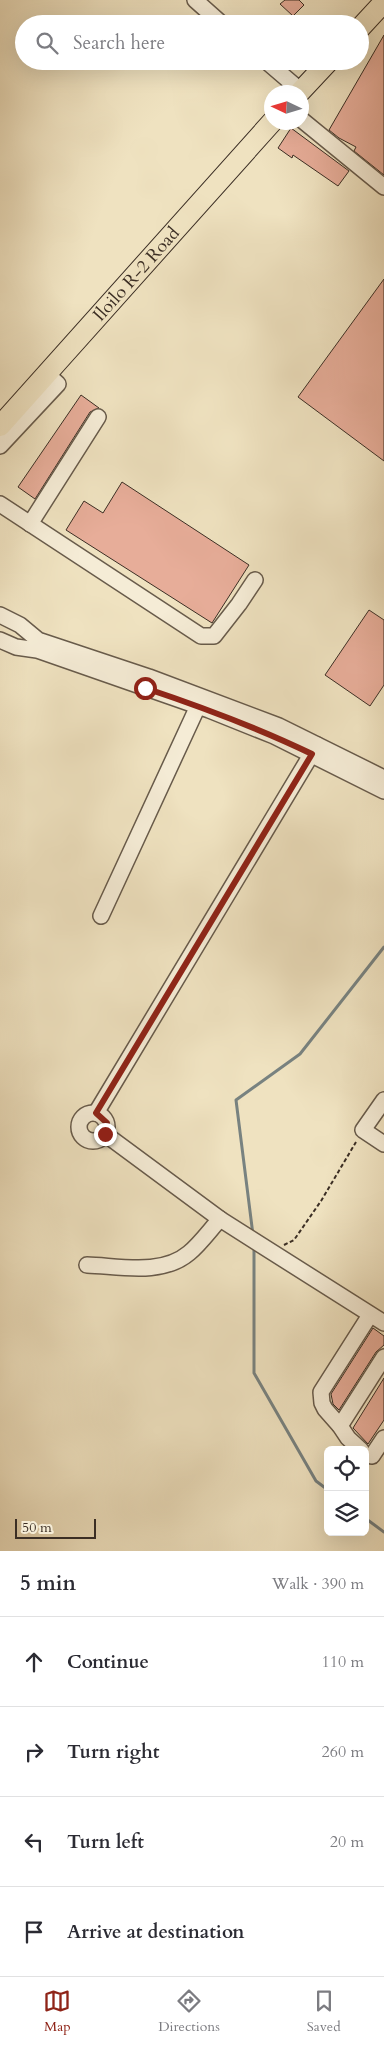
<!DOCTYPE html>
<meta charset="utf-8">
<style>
body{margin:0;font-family:Cardo,serif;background:#f2f2f3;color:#2b2b33}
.controls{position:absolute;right:15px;bottom:15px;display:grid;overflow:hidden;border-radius:8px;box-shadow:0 5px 20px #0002}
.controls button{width:45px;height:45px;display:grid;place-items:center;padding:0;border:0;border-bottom:1px solid #e1e1e2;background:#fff;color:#2b2b33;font:25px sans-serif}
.compass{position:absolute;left:264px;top:85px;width:45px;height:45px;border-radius:50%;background:#fff;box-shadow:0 5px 20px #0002;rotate:274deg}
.scale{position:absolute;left:15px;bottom:12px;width:81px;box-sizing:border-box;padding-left:5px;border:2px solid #3b2e24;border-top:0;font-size:14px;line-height:18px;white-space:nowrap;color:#3b2e24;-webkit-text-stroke:4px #f5ecd6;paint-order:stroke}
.stop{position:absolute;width:15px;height:15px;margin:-11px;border:4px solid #8f2418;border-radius:50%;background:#fff}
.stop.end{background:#8f2418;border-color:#fff;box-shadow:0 1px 5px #0008}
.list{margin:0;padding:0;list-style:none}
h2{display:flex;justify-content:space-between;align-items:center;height:65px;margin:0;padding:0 20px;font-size:21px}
h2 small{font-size:16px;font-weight:400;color:#7c7c81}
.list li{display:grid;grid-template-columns:32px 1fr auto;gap:15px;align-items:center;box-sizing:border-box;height:90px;padding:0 20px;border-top:1px solid #e1e1e2}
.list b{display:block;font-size:19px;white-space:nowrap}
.list em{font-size:16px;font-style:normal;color:#7c7c81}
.icon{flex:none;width:28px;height:28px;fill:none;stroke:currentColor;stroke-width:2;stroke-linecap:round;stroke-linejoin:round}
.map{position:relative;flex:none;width:384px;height:1551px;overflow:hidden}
.search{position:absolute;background:#fff;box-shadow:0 5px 20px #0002;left:15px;right:15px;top:15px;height:55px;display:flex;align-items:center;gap:12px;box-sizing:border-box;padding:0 18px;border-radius:28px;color:#7c7c81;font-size:19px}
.sheet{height:425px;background:#fff}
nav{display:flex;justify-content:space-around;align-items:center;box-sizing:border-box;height:70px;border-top:1px solid #e1e1e2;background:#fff;font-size:14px;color:#7c7c81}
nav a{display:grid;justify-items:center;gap:2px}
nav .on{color:#8f2418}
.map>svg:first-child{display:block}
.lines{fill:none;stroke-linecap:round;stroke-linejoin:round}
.stream{stroke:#788280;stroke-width:3}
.building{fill:#e7ad99;stroke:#3b2e24}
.minor-casing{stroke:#685b4b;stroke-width:18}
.major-casing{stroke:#3b2e24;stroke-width:22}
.path{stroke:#3b2e24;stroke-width:2;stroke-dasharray:4 2.5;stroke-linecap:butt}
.minor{stroke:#f5ecd6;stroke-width:15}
.major{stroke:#efe2c0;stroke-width:20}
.route{stroke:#8f2418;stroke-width:6}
.labels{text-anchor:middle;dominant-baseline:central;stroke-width:4.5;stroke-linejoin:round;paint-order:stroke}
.street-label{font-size:18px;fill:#3b2e24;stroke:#f5ecd6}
</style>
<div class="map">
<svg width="384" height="1551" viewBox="0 0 384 1551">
<rect width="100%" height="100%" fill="#efe2c0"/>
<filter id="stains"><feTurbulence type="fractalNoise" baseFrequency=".004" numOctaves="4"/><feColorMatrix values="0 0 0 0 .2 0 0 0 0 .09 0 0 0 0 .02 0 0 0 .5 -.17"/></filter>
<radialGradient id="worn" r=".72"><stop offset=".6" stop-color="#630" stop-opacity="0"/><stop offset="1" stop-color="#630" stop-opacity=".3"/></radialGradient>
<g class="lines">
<g class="stream">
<path d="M253,1235L236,1100L300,1054L384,947"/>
<path d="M254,1246V1373L316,1481L328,1490"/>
<path d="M365,1518L384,1532"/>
</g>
</g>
<g class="building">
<path d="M285,0H299L304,5L293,16L280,4Z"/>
<path d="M384,35V175L354,151L356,147L339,138L329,130Z"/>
<path d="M291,128L349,171L338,186L293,155L292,158L278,148Z"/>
<path d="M384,279V461L298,397Z"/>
<path d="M81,395L99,408L90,412L35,499L18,487Z"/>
<path d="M122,482L249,565L212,623L66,530L84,501L103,513Z"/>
<path d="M369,610L384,620V685L370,706L325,675Z"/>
<path d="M373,1328L384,1336V1345L376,1352L339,1410L333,1404L331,1394Z"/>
<path d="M384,1378V1420L368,1444L353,1428Z"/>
</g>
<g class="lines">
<defs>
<g id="minor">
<path d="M195,0L222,24"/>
<path d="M266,61L301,91"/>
<path d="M302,120L384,187"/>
<path d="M0,446L58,384L47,374"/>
<path d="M0,504L201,636H214L239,604L255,580"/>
<path d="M30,524L98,417"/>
<path d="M0,615L20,625L38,640L149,677L279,726L384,778"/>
<path d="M0,640L16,647L37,650L209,710L274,736L384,791"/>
<path d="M101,916L198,706"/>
<path d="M384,1100L363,1130L384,1144"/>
<path d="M96,1113L317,745"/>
<circle cx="93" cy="1127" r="14"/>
<path d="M105,1134L220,1219L384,1323"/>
<path d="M87,1265C119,1266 162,1276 189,1253C200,1244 210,1230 220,1219"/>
<path d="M340,1426L384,1357"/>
<path d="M361,1450L348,1438L340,1426L325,1409L322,1403L321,1392L370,1315"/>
<path d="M372,1456L384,1438"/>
</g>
<g id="major">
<path d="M360,28L384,2"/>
<path d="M300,92L329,61"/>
<path id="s1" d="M0,426L272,122"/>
</g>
</defs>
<use href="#minor" class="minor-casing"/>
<use href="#major" class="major-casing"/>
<path class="path" d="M284,1245L294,1240L321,1201L356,1142"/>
<use href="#minor" class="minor"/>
<use href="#major" class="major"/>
</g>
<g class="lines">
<path class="route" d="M105,1134L107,1123L96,1113L312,754C258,728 202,707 145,688"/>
</g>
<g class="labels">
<g class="street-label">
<text stroke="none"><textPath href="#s1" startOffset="204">Iloilo R-2 Road</textPath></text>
</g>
</g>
<rect width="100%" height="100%" filter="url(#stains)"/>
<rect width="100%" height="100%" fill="url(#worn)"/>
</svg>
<div class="controls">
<button><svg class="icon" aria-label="locate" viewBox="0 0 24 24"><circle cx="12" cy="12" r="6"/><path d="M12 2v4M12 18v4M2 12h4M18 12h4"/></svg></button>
<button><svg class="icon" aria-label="layers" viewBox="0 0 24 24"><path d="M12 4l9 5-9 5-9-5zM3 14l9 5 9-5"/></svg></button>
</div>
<svg class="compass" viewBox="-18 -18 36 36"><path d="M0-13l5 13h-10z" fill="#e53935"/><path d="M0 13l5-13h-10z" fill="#7c7c81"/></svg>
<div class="scale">50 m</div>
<div class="stop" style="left:145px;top:688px"></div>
<div class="stop end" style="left:105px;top:1134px"></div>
<div class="search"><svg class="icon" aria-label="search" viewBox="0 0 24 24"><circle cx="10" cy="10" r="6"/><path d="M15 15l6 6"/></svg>Search here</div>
</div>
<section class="sheet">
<h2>5 min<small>Walk · 390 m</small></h2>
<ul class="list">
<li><svg class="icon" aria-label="ahead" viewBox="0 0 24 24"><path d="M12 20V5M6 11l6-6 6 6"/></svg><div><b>Continue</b></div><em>110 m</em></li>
<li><svg class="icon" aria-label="right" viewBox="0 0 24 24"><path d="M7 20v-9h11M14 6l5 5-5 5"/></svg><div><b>Turn right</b></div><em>260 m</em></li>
<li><svg class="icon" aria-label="left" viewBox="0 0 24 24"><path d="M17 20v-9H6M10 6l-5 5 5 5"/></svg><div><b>Turn left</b></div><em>20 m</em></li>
<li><svg class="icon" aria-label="arrive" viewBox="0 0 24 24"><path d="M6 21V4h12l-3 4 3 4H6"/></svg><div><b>Arrive at destination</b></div></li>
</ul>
</section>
<nav>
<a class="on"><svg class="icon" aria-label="map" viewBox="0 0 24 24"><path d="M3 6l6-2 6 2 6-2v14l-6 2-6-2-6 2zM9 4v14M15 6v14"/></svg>Map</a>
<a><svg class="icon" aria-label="directions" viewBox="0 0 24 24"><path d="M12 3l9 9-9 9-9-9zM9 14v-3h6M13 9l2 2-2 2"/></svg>Directions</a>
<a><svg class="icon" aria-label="saved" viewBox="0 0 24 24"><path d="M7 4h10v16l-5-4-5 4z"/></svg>Saved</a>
</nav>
